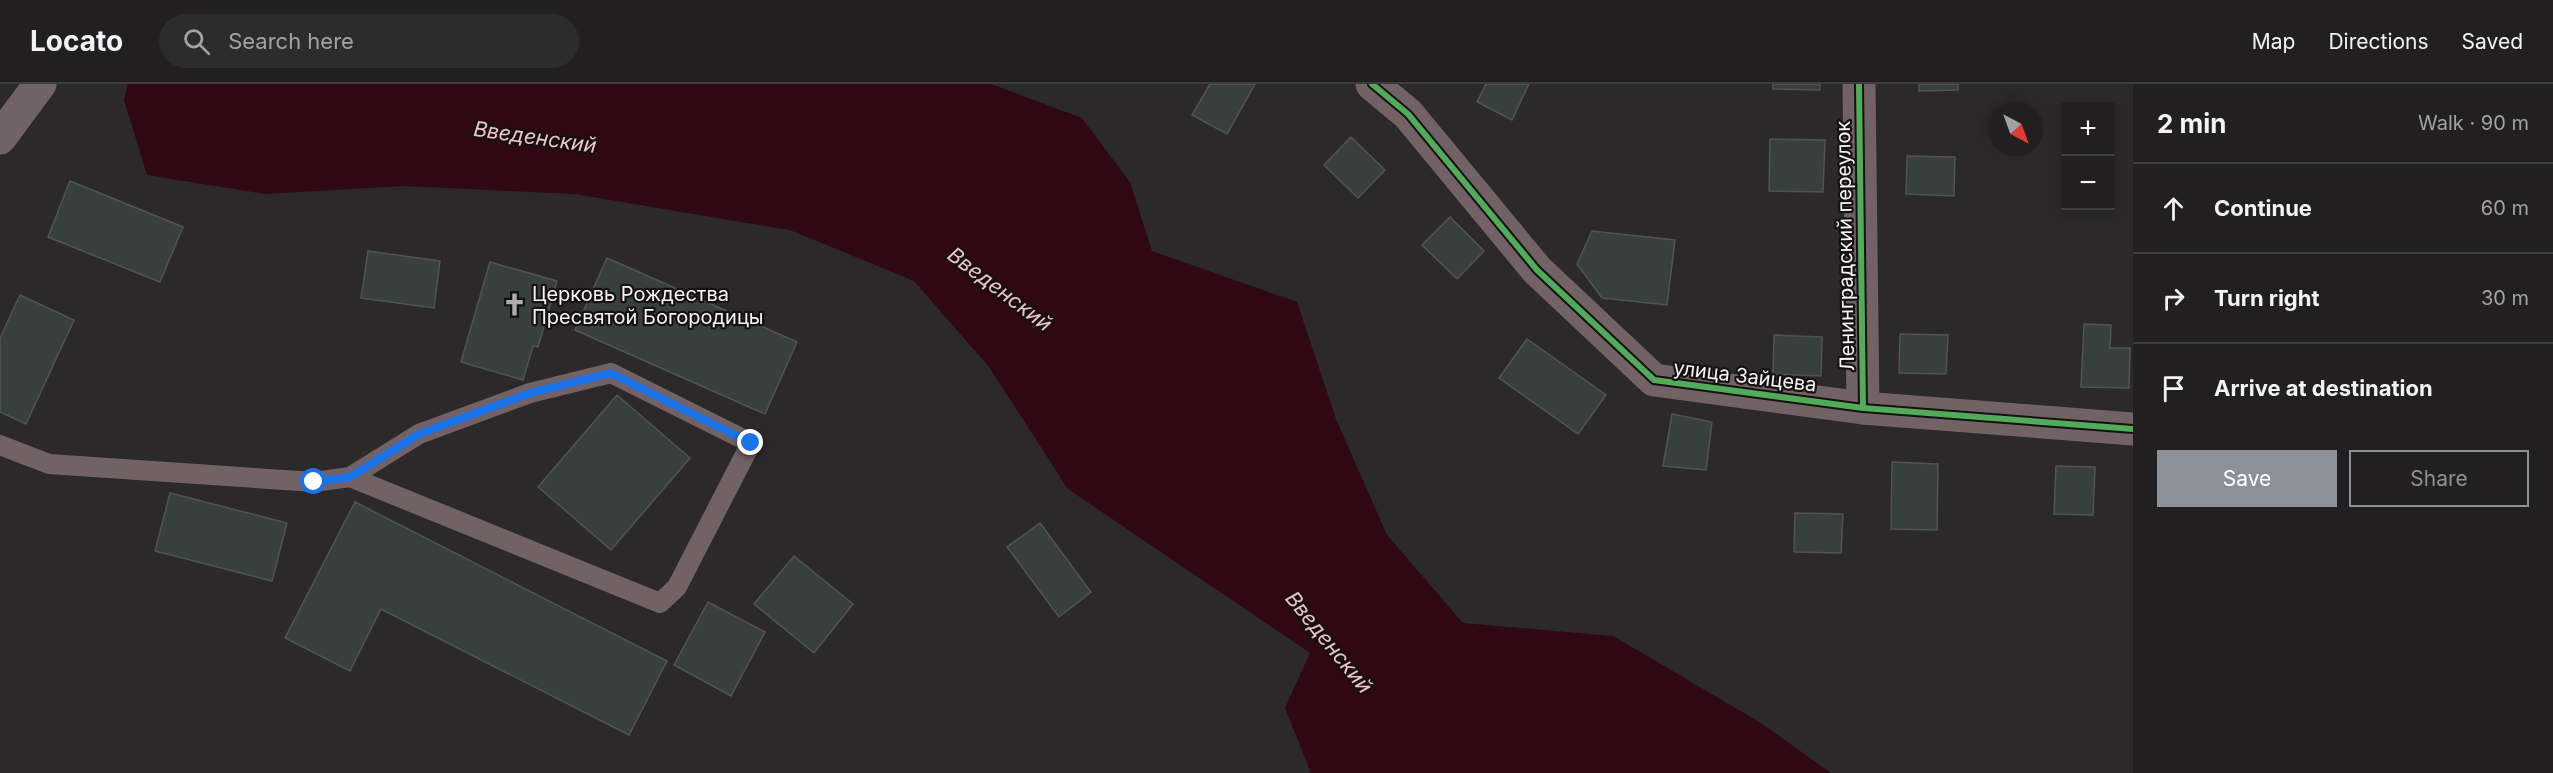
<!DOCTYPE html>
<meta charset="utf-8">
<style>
body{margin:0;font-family:Inter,sans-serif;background:#2d2c2d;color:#f1f3f6}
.controls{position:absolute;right:18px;top:18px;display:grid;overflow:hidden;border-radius:0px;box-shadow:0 3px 9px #0003}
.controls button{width:54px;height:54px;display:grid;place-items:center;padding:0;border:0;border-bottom:2px solid #3e3d3e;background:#211f20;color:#f1f3f6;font:30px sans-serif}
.compass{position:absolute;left:1989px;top:18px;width:54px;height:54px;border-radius:50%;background:#211f20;box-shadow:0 3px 9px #0003;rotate:139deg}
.stop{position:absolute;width:18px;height:18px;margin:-14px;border:4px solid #1a73e8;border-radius:50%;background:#fff}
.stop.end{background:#1a73e8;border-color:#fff;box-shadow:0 2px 6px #0008}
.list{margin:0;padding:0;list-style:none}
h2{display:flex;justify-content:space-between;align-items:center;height:78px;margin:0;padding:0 24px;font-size:26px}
h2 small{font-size:20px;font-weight:400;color:#a2a2a5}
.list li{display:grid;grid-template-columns:39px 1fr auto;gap:18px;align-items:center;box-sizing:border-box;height:90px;padding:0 24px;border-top:2px solid #3e3d3e}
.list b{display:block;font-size:22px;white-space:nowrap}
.list em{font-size:20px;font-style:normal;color:#a2a2a5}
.actions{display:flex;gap:12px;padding:18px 24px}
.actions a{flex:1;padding:14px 0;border:2px solid #8c9099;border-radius:0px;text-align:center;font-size:21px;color:#8c9099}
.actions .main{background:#8c9099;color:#fff}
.icon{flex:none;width:33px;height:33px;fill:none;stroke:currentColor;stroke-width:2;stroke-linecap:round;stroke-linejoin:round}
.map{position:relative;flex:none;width:2133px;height:689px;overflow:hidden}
header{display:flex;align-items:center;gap:36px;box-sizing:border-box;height:84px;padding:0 30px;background:#211f20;border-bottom:2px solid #3e3d3e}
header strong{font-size:28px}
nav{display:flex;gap:33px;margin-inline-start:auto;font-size:21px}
.search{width:420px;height:54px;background:#2d2c2d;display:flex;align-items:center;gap:15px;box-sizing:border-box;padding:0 21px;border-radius:33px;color:#a2a2a5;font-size:22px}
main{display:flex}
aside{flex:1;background:#211f20}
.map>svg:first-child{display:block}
.water{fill:#2f0814}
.building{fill:#38403d;stroke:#535353;stroke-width:1.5}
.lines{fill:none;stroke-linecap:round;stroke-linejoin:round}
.lane{stroke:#726266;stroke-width:20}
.street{stroke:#726266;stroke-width:33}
.primary{stroke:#706266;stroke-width:33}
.cycleway-casing{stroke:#141112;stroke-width:10}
.cycleway{stroke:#51ab58;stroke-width:6}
.route{stroke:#1a73e8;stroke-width:8}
.labels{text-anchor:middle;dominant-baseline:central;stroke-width:4.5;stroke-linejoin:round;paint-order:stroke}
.street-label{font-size:20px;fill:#f7f3f4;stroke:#141112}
.poi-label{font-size:20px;fill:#f7f3f4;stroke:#141112;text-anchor:start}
.water-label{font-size:21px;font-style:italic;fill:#f2c0c8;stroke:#141112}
</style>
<header>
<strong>Locato</strong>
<div class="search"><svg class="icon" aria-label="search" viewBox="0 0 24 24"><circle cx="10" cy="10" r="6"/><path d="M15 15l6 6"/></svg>Search here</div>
<nav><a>Map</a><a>Directions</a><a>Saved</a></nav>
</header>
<main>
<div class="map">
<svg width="2133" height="689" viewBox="0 0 2133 689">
<rect width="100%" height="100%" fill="#2c292a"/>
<path class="water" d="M128,0H991L1082,34L1130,98L1152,167L1297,218L1336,335L1387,451L1463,539L1613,552L1761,639L1831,689H1311L1285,624L1310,569L1068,405L989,283L914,197L863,176L790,146L575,110L403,102L265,110L147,91L124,16Z"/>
<g class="building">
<path d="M1210,0H1255L1227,50L1192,31Z"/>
<path d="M1486,0H1529L1512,36L1477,18Z"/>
<path d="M1773,0H1820V6L1773,5Z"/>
<path d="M1919,0H1958V6L1919,7Z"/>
<path d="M1351,53L1385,86L1358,114L1324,81Z"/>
<path d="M1770,55L1825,56L1823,108L1769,107Z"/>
<path d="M1907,72L1955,73L1954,112L1906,110Z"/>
<path d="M70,97L183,143L160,198L48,153Z"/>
<path d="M1450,133L1484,167L1457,195L1422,161Z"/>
<path d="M1592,147L1675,156L1667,221L1602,214L1577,180Z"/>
<path d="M368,167L440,177L434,224L361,214Z"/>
<path d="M607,174L797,258L765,330L575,246Z"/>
<path d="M490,178L557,197L538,263L533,262L523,296L461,278Z"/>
<path d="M20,211L74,236L26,340L0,328V254Z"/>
<path d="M2084,240L2111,241L2110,264H2130L2129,304L2081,303Z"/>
<path d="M1900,250L1948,251L1946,290L1899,289Z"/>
<path d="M1774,251L1822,253L1821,292L1773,290Z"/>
<path d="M1527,255L1606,311L1578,350L1499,294Z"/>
<path d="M617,311L690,374L611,466L538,403Z"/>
<path d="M1672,330L1712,338L1706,386L1663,382Z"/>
<path d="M1892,378L1938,380L1937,446L1891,445Z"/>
<path d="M2056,382L2095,383L2093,431L2054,430Z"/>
<path d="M170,409L287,439L272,497L155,467Z"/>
<path d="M355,418L667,577L629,651L381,525L350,587L285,554Z"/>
<path d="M1795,429L1843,430L1841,469L1794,468Z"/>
<path d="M1040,439L1091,508L1059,533L1007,463Z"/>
<path d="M794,472L853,520L814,569L754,520Z"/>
<path d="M708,518L765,548L731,612L674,581Z"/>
</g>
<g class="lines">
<path class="lane" d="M0,361L49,380L314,398L350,393L419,350L530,309L611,289L751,359L677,503L660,519L350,393"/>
<g class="street">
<path d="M1372,0L1408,30L1537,186L1654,296L1863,324L2133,345"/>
<path d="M1859,0L1863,324"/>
</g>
<path class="primary" d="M0,54L40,0"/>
<defs>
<g id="cycleway">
<path d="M1372,0L1408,30L1537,186L1654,296L1863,324L2133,345"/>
<path d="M1859,0L1863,324"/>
</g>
</defs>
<use href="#cycleway" class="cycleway-casing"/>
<use href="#cycleway" class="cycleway"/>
</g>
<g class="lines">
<path class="route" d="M314,398L350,393L419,350L530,309L611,289L751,359"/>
</g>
<defs>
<symbol id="church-bare" viewBox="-9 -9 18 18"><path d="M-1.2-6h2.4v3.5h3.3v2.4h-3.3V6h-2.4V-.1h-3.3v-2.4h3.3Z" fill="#b0acad" stroke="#141112" stroke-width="2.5" paint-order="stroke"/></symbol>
</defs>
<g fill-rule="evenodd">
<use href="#church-bare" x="498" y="204" width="33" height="33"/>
</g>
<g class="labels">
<g class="street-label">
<text transform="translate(1845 162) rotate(-91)">Ленинградский переулок</text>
<text transform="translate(1745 292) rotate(7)">улица Зайцева</text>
</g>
<g class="poi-label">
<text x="532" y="210">Церковь Рождества<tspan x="532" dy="23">Пресвятой Богородицы</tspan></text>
</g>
<g class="water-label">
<text transform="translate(535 53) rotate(8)">Введенский</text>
<text transform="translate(1000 205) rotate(37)">Введенский</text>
<text transform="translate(1329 558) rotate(51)">Введенский</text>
</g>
</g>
</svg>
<div class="controls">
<button>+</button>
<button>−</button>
</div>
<svg class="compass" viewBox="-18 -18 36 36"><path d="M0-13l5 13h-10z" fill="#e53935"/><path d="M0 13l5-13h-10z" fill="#a2a2a5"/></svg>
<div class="stop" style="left:314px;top:398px"></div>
<div class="stop end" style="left:751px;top:359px"></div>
</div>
<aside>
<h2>2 min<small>Walk · 90 m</small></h2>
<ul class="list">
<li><svg class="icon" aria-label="ahead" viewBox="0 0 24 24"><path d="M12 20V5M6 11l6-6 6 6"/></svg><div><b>Continue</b></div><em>60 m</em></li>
<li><svg class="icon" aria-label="right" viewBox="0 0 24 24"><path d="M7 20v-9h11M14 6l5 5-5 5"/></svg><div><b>Turn right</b></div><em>30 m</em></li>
<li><svg class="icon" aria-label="arrive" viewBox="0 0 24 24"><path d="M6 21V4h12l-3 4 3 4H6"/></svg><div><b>Arrive at destination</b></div></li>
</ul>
<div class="actions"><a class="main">Save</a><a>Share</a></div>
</aside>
</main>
